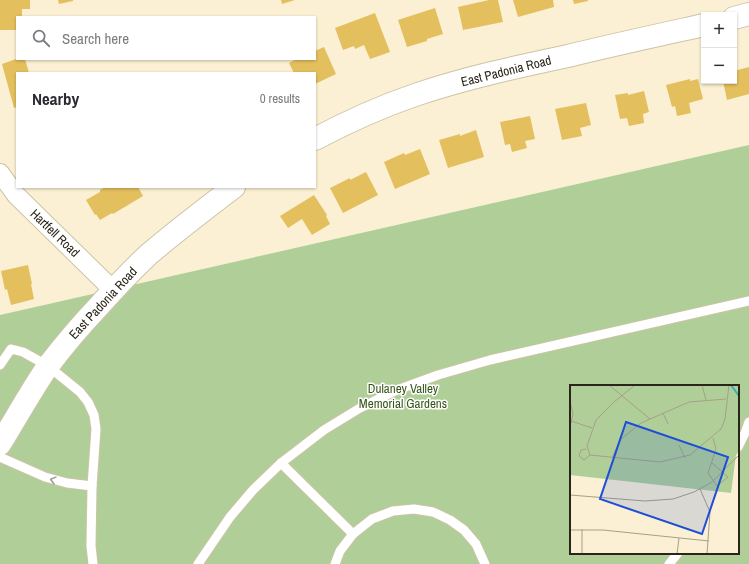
<!DOCTYPE html>
<meta charset="utf-8">
<style>
body{margin:0;font-family:"Archivo Narrow",sans-serif;background:#f2f2f3;color:#2b2b33}
.controls{position:absolute;right:12px;top:12px;display:grid;overflow:hidden;border-radius:0px;box-shadow:0 1px 3px #0004}
.controls button{width:36px;height:36px;display:grid;place-items:center;padding:0;border:0;border-bottom:1px solid #e1e1e2;background:#fff;color:#2b2b33;font:20px sans-serif}
.list{margin:0;padding:0;list-style:none}
h2{display:flex;justify-content:space-between;align-items:center;height:52px;margin:0;padding:0 16px;font-size:17px}
h2 small{font-size:13px;font-weight:400;color:#7c7c81}
.icon{flex:none;width:22px;height:22px;fill:none;stroke:currentColor;stroke-width:2;stroke-linecap:round;stroke-linejoin:round}
.map{position:relative;flex:none;width:749px;height:564px;overflow:hidden}
.search{position:absolute;background:#fff;box-shadow:0 1px 3px #0004;left:16px;top:16px;width:300px;height:44px;display:flex;align-items:center;gap:10px;box-sizing:border-box;padding:0 14px;border-radius:0px;color:#7c7c81;font-size:15px}
.panel{position:absolute;background:#fff;box-shadow:0 1px 3px #0004;left:16px;top:72px;width:300px;height:116px;border-radius:0px}
.map>svg:first-child{display:block}
.green{fill:#b0cf98;fill-rule:evenodd}
.building{fill:#e3bf5e}
.lines{fill:none;stroke-linecap:round;stroke-linejoin:round}
.service-casing{stroke:#cdc3a7;stroke-width:11}
.minor-casing{stroke:#cdc3a7;stroke-width:20}
.tertiary-casing{stroke:#cdc3a7;stroke-width:24}
.service{stroke:#fff;stroke-width:9}
.minor{stroke:#fff;stroke-width:18}
.tertiary{stroke:#fff;stroke-width:22}
.oneway{stroke:#9f9d98}
.labels{text-anchor:middle;dominant-baseline:central;stroke-width:3;stroke-linejoin:round;paint-order:stroke}
.street-label{font-size:13px;fill:#29251a;stroke:#fff}
.park-label{font-size:13px;fill:#38561c;stroke:#fff}
.inset-river{fill:none;stroke:#3faeb2;stroke-width:2}
.inset-road{fill:none;stroke:#a79f89;stroke-width:1}
.view{fill:#1d4ed8;fill-opacity:0.15;stroke:#1d4ed8;stroke-width:2}
.inset-edge{fill:none;stroke:#29251a;stroke-width:2}
</style>
<div class="map">
<svg width="749" height="564" viewBox="0 0 749 564">
<rect width="100%" height="100%" fill="#fbf0d3"/>
<path class="green" d="M749,145V564H0V315ZM571,386H738V553H571Z"/>
<g class="building">
<path d="M0,0H30V9H22V17H17V30H0Z"/>
<path d="M58,0H73V1L59,4Z"/>
<path d="M281,0H295L282,4Z"/>
<path d="M489,0H498L503,22L463,30L458,7Z"/>
<path d="M513,0H553L554,7L518,17Z"/>
<path d="M573,0H588V1L574,4Z"/>
<path d="M435,8L443,34L427,39V41L407,47L398,20Z"/>
<path d="M375,13L390,52L370,59L364,45L355,49L354,46L343,50L335,28Z"/>
<path d="M324,47L336,74L315,84V73H294L289,63L297,59H315V51Z"/>
<path d="M16,59H25L29,73H17V107L14,108L2,64Z"/>
<path d="M749,67V94L727,100L723,81H734V71Z"/>
<path d="M690,79V81L698,79L703,99L689,103L691,113L677,116L675,106L672,107L666,85Z"/>
<path d="M644,91L649,112L643,114L644,123L629,126L627,118L620,119L615,95L628,93V95Z"/>
<path d="M586,103L591,125L580,128L582,136L562,140L555,109Z"/>
<path d="M530,116L535,139L525,141L527,148L512,152L510,144L505,145L500,122Z"/>
<path d="M476,130L484,157L448,168L439,140L460,134V136Z"/>
<path d="M420,149L430,174L395,189L384,162L404,153L405,155Z"/>
<path d="M366,172L378,195L343,213L330,188L350,178V180Z"/>
<path d="M105,187H138L143,196L113,214L112,213L100,220L96,214L95,215L86,200L100,192V190Z"/>
<path d="M314,195L327,215L326,216L330,224L312,235L302,219L288,228L280,216Z"/>
<path d="M28,265L32,284H31L34,299L11,305L7,289L5,290L1,271Z"/>
</g>
<g class="lines">
<defs>
<g id="service">
<path d="M0,365L11,349L23,352L48,366L80,392L88,402L94,415L96,429L92,486L91,546L93,564"/>
<path d="M738,447L745,433L749,422"/>
<path d="M0,457L45,477L67,483L92,486"/>
<path d="M281,463L353,534"/>
<path d="M198,564L230,517L253,490L281,463L324,430L360,408L397,390L438,375L490,360L749,301"/>
<path d="M335,564L340,551L353,534L372,519L393,511L414,509L433,512L450,520L464,530L476,544L485,564"/>
<path d="M669,564L678,553"/>
</g>
<path id="minor" d="M0,173L16,195L113,290"/>
<g id="tertiary">
<path d="M734,18L749,14"/>
<path d="M315,139C347,122 380,107 415,95C465,78 516,67 568,56C613,45 659,35 704,25"/>
<path d="M0,444C16,418 31,391 48,366C64,345 81,325 99,306C115,288 131,271 148,255C176,231 205,209 234,187"/>
</g>
</defs>
<use href="#service" class="service-casing"/>
<use href="#minor" class="minor-casing"/>
<use href="#tertiary" class="tertiary-casing"/>
<use href="#service" class="service"/>
<use href="#minor" class="minor"/>
<use href="#tertiary" class="tertiary"/>
</g>
<defs><path id="oneway-chevron" d="M-2-3.5L2.5 0L-2 3.5" fill="none" stroke-width="1.6" stroke-linecap="round" stroke-linejoin="round"/></defs>
<use class="oneway" href="#oneway-chevron" transform="translate(53 480) rotate(-165)"/>
<g class="labels">
<g class="street-label">
<text transform="translate(506 71) rotate(-14)">East Padonia Road</text>
<text transform="translate(55 233) rotate(44)">Hartfell Road</text>
<text transform="translate(103 303) rotate(-47)">East Padonia Road</text>
</g>
<g class="park-label">
<text x="403" y="388">Dulaney Valley<tspan x="403" dy="15">Memorial Gardens</tspan></text>
</g>
</g>
<g transform="translate(570 385)">
<rect width="169" height="169" fill="#fbf0d3"/>
<path d="M0,0H169V66L166,70L161,108L0,90Z" fill="#b0cf98"/>
<path class="inset-river" d="M161,0L169,11"/>
<path class="inset-road" d="M39,0L80,34M65,0L44,17L26,35L17,61L20,70L90,77L120,70L151,44L155,34L159,0M132,0L136,15M0,16L3,29L0,42M93,28L98,39M1,36L22,43M109,60L115,73M16,64L11,65L9,71L14,75L20,70M42,73L50,55L71,38L119,17L156,14M142,78L158,92L147,101L138,88L146,64L143,53M130,104L140,127L137,169M0,110L75,116L103,114L124,107L142,97L169,70M12,144V169M0,145H33L139,156M107,169L109,153"/>
<path class="view" d="M56,37L158,72L132,149L30,114Z"/>
<rect width="169" height="169" class="inset-edge"/>
</g>
</svg>
<div class="controls">
<button>+</button>
<button>−</button>
</div>
<div class="search"><svg class="icon" aria-label="search" viewBox="0 0 24 24"><circle cx="10" cy="10" r="6"/><path d="M15 15l6 6"/></svg>Search here</div>
<section class="panel">
<h2>Nearby<small>0 results</small></h2>
<ul class="list">
</ul>
</section>
</div>
